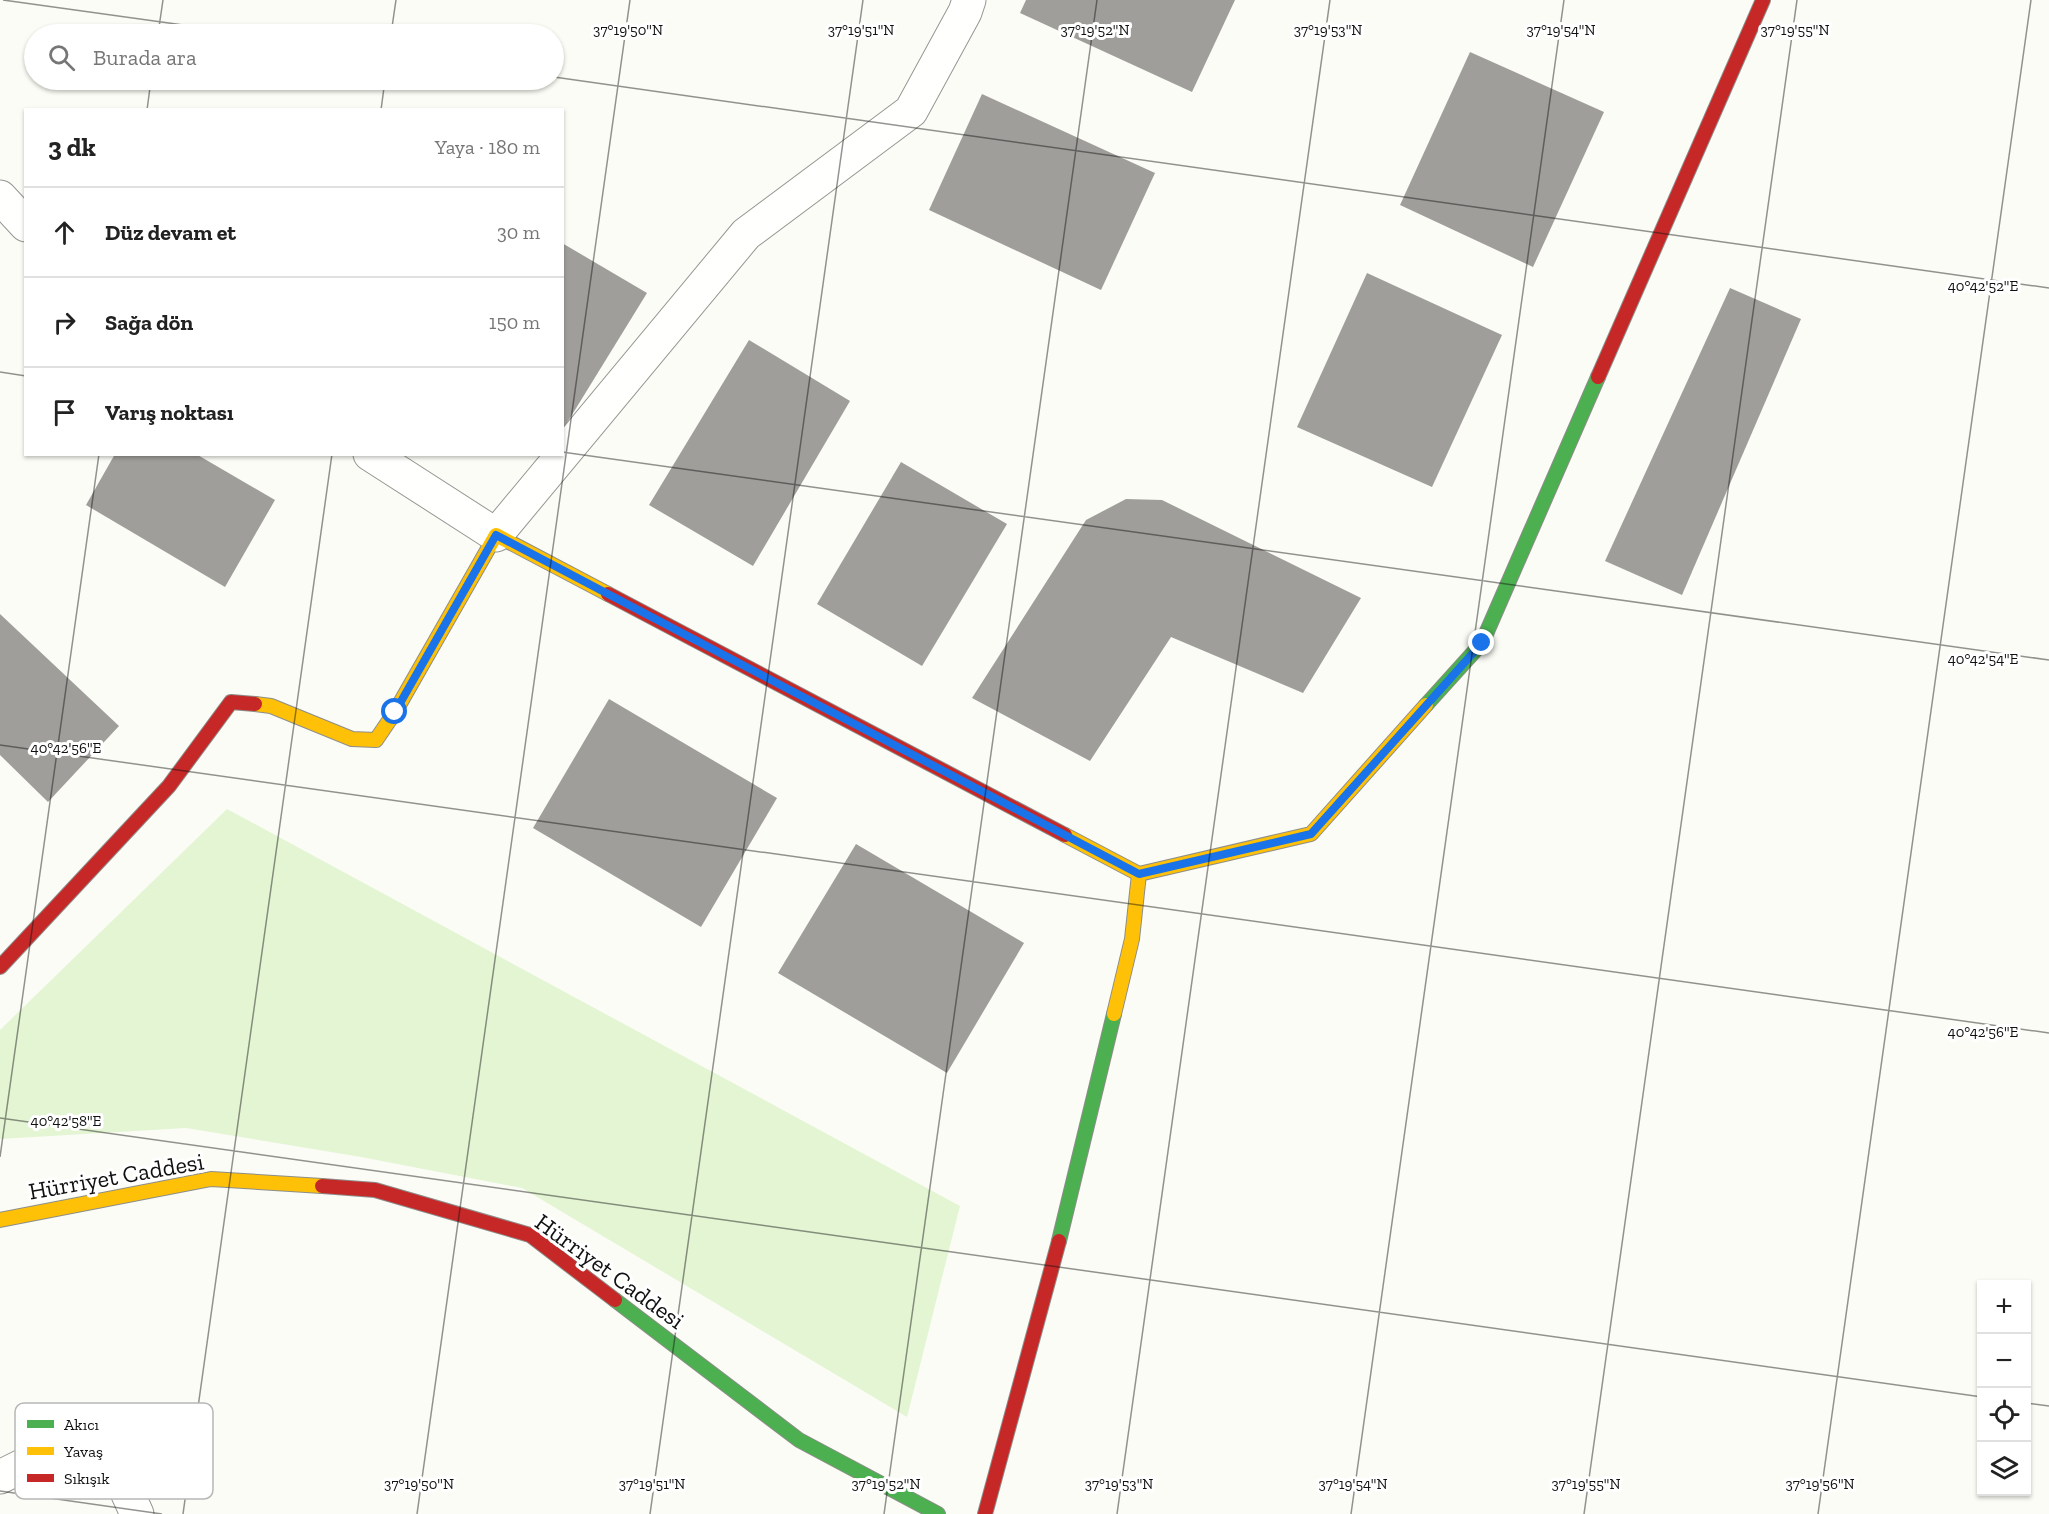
<!DOCTYPE html>
<html lang="tr">
<meta charset="utf-8">
<style>
body{margin:0;font-family:"Zilla Slab",serif;background:#f2f2f2;color:#222}
.controls{position:absolute;right:18px;bottom:18px;display:grid;overflow:hidden;border-radius:0px;box-shadow:0 2px 4px #0004}
.controls button{width:54px;height:54px;display:grid;place-items:center;padding:0;border:0;border-bottom:2px solid #e0e0e0;background:#fff;color:#222;font:30px sans-serif}
.stop{position:absolute;width:18px;height:18px;margin:-14px;border:4px solid #1a73e8;border-radius:50%;background:#fff}
.stop.end{background:#1a73e8;border-color:#fff;box-shadow:0 2px 6px #0008}
.list{margin:0;padding:0;list-style:none}
h2{display:flex;justify-content:space-between;align-items:center;height:78px;margin:0;padding:0 24px;font-size:26px}
h2 small{font-size:20px;font-weight:400;color:#767676}
.list li{display:grid;grid-template-columns:39px 1fr auto;gap:18px;align-items:center;box-sizing:border-box;height:90px;padding:0 24px;border-top:2px solid #e0e0e0}
.list b{display:block;font-size:22px;white-space:nowrap}
.list em{font-size:20px;font-style:normal;color:#767676}
.icon{flex:none;width:33px;height:33px;fill:none;stroke:currentColor;stroke-width:2;stroke-linecap:round;stroke-linejoin:round}
.map{position:relative;flex:none;width:2049px;height:1514px;overflow:hidden}
.search{position:absolute;background:#fff;box-shadow:0 2px 4px #0004;left:24px;top:24px;width:540px;height:66px;display:flex;align-items:center;gap:15px;box-sizing:border-box;padding:0 21px;border-radius:33px;color:#767676;font-size:22px}
.panel{position:absolute;background:#fff;box-shadow:0 2px 4px #0004;left:24px;top:108px;width:540px;height:348px;border-radius:0px}
.map>svg:first-child{display:block}
.green{fill:#e3f5d3}
.building{fill:#a09e9b}
.lines{fill:none;stroke-linecap:round;stroke-linejoin:round}
.street-casing{stroke:#969694;stroke-width:35}
.fast-casing{stroke:#8d8d8a;stroke-width:16}
.slow-casing{stroke:#8d8d8a;stroke-width:16}
.jam-casing{stroke:#8d8d8a;stroke-width:16}
.street{stroke:#fffffe;stroke-width:33}
.fast{stroke:#4caf50;stroke-width:14}
.slow{stroke:#ffc107;stroke-width:14}
.jam{stroke:#c62828;stroke-width:14}
.route{stroke:#1a73e8;stroke-width:8}
.ticks{fill:none;stroke:#101010;stroke-width:1.5;stroke-opacity:0.45}
.labels{text-anchor:middle;dominant-baseline:central;stroke-width:6;stroke-linejoin:round;paint-order:stroke}
.street-label{font-size:24px;fill:#101010;stroke:#fff}
.key{fill:#fff;stroke:#b7b7b7;stroke-width:1.5}
.key-label{font-size:16px;fill:#101010}
.ticks-label{font-size:15px;text-anchor:middle;fill:#101010;stroke:#fff;stroke-width:6;stroke-linejoin:round;paint-order:stroke}
</style>
<div class="map">
<svg width="2049" height="1514" viewBox="0 0 2049 1514">
<rect width="100%" height="100%" fill="#fcfcf6"/>
<path class="green" d="M227,809L960,1206L907,1417L522,1188L361,1157L186,1128L0,1139V1030Z"/>
<g class="building">
<path d="M1026,0H1235L1192,92L1020,13Z"/>
<path d="M1470,52L1604,112L1533,267L1400,205Z"/>
<path d="M982,94L1155,173L1101,290L929,210Z"/>
<path d="M562,243L647,293L562,431Z"/>
<path d="M1367,273L1502,335L1432,487L1297,427Z"/>
<path d="M1730,288L1801,319L1682,595L1605,561Z"/>
<path d="M749,340L850,401L753,566L649,505Z"/>
<path d="M115,454H196L275,500L225,587L86,505Z"/>
<path d="M901,462L1007,524L922,666L817,604Z"/>
<path d="M1126,499L1162,500L1361,598L1303,693L1171,637L1090,761L972,698L1086,520Z"/>
<path d="M0,614L119,726L48,802L0,755Z"/>
<path d="M609,699L777,798L701,927L533,828Z"/>
<path d="M856,844L1024,943L947,1073L778,973Z"/>
</g>
<g class="lines">
<defs>
<g id="street">
<path d="M0,197L26,225"/>
<path d="M370,454L496,535L746,234L911,111L965,12L969,0"/>
<path d="M0,1477L98,1428L137,1514"/>
</g>
<g id="fast">
<path d="M1426,705L1482,643L1598,377"/>
<path d="M1059,1241L1114,1014"/>
<path d="M615,1300L799,1440L938,1514"/>
</g>
<g id="slow">
<path d="M255,704L271,706L352,739L376,740L395,712L496,535L608,594"/>
<path d="M1065,835L1139,874"/>
<path d="M1114,1014L1132,939L1139,874L1311,834L1426,705"/>
<path d="M0,1220L211,1179L322,1186"/>
</g>
<g id="jam">
<path d="M1598,377L1763,0"/>
<path d="M608,594L1065,835"/>
<path d="M0,967L169,786L231,702L255,704"/>
<path d="M322,1186L375,1190L530,1235L615,1300"/>
<path d="M985,1514L1059,1241"/>
</g>
</defs>
<use href="#street" class="street-casing"/>
<use href="#fast" class="fast-casing"/>
<use href="#slow" class="slow-casing"/>
<use href="#jam" class="jam-casing"/>
<use href="#street" class="street"/>
<use href="#fast" class="fast"/>
<use href="#slow" class="slow"/>
<use href="#jam" class="jam"/>
</g>
<g class="lines">
<path class="route" d="M395,712L496,535L1139,874L1311,834L1482,643"/>
</g>
<path class="ticks" d="M3,0L248,34M158,34L163,0M391,34L396,0M554,77L2049,288M147,110L151,80M381,110L385,80M0,372L26,376M562,452L2049,660M0,745L2049,1033M0,1118L1982,1397M0,1157L99,454M2026,1403L2049,1406M0,1491L162,1514M183,1514L332,454M417,1514L630,0M650,1514L863,0M884,1514L1097,0M1117,1514L1330,0M1351,1514L1564,0M1584,1514L1797,0M1818,1514L2031,0"/>
<g class="labels">
<g class="street-label">
<text transform="translate(116 1176) rotate(-10)">Hürriyet Caddesi</text>
<text transform="translate(610 1271) rotate(36)">Hürriyet Caddesi</text>
</g>
</g>
<rect x="15" y="1403" width="198" height="96" rx="9" class="key"/>
<rect x="27" y="1420" width="27" height="8" fill="#4caf50"/>
<rect x="27" y="1447" width="27" height="8" fill="#ffc107"/>
<rect x="27" y="1474" width="27" height="8" fill="#c62828"/>
<g class="key-label">
<text x="64" y="1430">Akıcı</text>
<text x="64" y="1457">Yavaş</text>
<text x="64" y="1484">Sıkışık</text>
</g>
<g class="ticks-label">
<text x="628" y="35">37°19'50"N</text>
<text x="861" y="35">37°19'51"N</text>
<text x="1095" y="35">37°19'52"N</text>
<text x="1328" y="35">37°19'53"N</text>
<text x="1561" y="35">37°19'54"N</text>
<text x="1795" y="35">37°19'55"N</text>
<text x="1983" y="291">40°42'52"E</text>
<text x="1983" y="664">40°42'54"E</text>
<text x="66" y="753">40°42'56"E</text>
<text x="1983" y="1037">40°42'56"E</text>
<text x="66" y="1126">40°42'58"E</text>
<text x="419" y="1489">37°19'50"N</text>
<text x="652" y="1489">37°19'51"N</text>
<text x="886" y="1489">37°19'52"N</text>
<text x="1119" y="1489">37°19'53"N</text>
<text x="1353" y="1489">37°19'54"N</text>
<text x="1586" y="1489">37°19'55"N</text>
<text x="1820" y="1489">37°19'56"N</text>
</g>
</svg>
<div class="controls">
<button>+</button>
<button>−</button>
<button><svg class="icon" aria-label="locate" viewBox="0 0 24 24"><circle cx="12" cy="12" r="6"/><path d="M12 2v4M12 18v4M2 12h4M18 12h4"/></svg></button>
<button><svg class="icon" aria-label="layers" viewBox="0 0 24 24"><path d="M12 4l9 5-9 5-9-5zM3 14l9 5 9-5"/></svg></button>
</div>
<div class="stop" style="left:395px;top:712px"></div>
<div class="stop end" style="left:1482px;top:643px"></div>
<div class="search"><svg class="icon" aria-label="search" viewBox="0 0 24 24"><circle cx="10" cy="10" r="6"/><path d="M15 15l6 6"/></svg>Burada ara</div>
<section class="panel">
<h2>3 dk<small>Yaya · 180 m</small></h2>
<ul class="list">
<li><svg class="icon" aria-label="ahead" viewBox="0 0 24 24"><path d="M12 20V5M6 11l6-6 6 6"/></svg><div><b>Düz devam et</b></div><em>30 m</em></li>
<li><svg class="icon" aria-label="right" viewBox="0 0 24 24"><path d="M7 20v-9h11M14 6l5 5-5 5"/></svg><div><b>Sağa dön</b></div><em>150 m</em></li>
<li><svg class="icon" aria-label="arrive" viewBox="0 0 24 24"><path d="M6 21V4h12l-3 4 3 4H6"/></svg><div><b>Varış noktası</b></div></li>
</ul>
</section>
</div>
